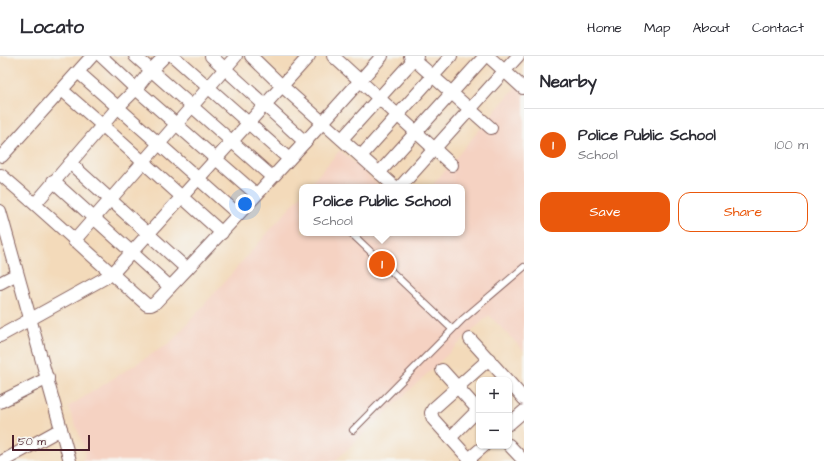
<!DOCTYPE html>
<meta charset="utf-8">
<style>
body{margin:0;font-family:"Architects Daughter",sans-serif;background:#f2f2f3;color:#2b2b33}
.controls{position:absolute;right:12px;bottom:12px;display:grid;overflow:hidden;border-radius:8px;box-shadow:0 1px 3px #0004}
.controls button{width:36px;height:36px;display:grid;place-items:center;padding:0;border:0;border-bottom:1px solid #e1e1e2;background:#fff;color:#2b2b33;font:20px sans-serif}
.scale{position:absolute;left:12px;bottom:10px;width:78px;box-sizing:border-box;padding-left:4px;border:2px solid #4a1f2b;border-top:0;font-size:11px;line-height:14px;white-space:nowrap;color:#4a1f2b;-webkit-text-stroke:3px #f6f6f2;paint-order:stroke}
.you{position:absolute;left:245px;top:148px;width:14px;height:14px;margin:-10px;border:3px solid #fff;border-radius:50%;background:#1a73e8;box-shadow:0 0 0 6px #1a73e833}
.badge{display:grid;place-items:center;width:26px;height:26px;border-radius:50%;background:#ea580c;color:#fff;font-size:13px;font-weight:700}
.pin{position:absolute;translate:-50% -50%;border:2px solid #fff;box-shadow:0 1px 4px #0006}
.popup{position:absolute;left:299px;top:128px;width:166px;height:52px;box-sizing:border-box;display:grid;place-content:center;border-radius:8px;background:#fff;filter:drop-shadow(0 1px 3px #0005);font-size:13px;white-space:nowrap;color:#7c7c81}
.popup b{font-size:15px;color:#2b2b33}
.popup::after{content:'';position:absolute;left:50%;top:100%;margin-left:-8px;border:8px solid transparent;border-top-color:#fff}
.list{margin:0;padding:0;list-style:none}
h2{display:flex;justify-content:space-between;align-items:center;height:52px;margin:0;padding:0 16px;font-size:17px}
h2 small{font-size:13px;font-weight:400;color:#7c7c81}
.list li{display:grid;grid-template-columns:26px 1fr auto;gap:12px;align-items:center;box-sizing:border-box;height:72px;padding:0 16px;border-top:1px solid #e1e1e2}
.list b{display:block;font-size:15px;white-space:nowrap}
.list p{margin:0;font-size:13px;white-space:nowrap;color:#7c7c81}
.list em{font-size:13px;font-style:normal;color:#7c7c81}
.actions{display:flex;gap:8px;padding:12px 16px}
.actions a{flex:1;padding:9px 0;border:1px solid #ea580c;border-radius:12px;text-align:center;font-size:14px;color:#ea580c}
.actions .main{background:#ea580c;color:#fff}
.map{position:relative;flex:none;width:524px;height:405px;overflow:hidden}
header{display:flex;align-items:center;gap:24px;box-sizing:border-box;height:56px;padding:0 20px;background:#fff;border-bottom:1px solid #e1e1e2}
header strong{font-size:19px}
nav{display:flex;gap:22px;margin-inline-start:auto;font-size:14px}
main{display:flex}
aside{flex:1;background:#fff}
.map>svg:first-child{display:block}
.built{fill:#f5d2c2}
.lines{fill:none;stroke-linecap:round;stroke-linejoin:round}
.service-casing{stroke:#85605d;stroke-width:8}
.minor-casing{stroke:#85605d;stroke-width:14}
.service{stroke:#fff;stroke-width:6}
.minor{stroke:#fff;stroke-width:12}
</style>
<header>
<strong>Locato</strong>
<nav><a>Home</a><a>Map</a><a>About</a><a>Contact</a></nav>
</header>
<main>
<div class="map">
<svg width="524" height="405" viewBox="0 0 524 405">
<rect width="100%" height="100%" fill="#f6f6f2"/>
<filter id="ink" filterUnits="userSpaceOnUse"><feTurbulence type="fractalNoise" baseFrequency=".025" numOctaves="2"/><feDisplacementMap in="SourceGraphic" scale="8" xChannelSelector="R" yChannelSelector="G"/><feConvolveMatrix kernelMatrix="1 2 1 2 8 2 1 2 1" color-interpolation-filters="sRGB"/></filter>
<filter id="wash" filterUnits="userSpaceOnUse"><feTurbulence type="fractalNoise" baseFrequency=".012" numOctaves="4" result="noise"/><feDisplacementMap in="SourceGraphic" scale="16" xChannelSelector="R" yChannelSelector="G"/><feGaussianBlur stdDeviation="0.9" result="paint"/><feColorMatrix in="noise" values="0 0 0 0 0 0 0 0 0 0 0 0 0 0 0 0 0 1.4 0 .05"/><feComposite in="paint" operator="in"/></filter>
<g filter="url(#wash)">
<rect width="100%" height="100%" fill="#f3daba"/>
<g class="built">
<path d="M524,21V295L489,259L335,405H82L86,395L68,351L171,286L302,138V177H462V131H431Z"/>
<path d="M340,94L381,131H308Z"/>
</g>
</g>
<g filter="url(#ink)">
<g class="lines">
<defs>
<g id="service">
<path d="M351,177L452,273"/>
<path d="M353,374L463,263L524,211"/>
</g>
<g id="minor">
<path d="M101,0L136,33L256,138"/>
<path d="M135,0L272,121"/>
<path d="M173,0L289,103"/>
<path d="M211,0L305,86"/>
<path d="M251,0L282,30L395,131"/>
<path d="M333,0L452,109"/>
<path d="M410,0L491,72"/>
<path d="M488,0L523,32"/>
<path d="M78,16L238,158"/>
<path d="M62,34L102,69L222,177"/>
<path d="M342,83L417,0"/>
<path d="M2,100L92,0"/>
<path d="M361,100L451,0"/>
<path d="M70,107L187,213"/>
<path d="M379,117L485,0"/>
<path d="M1,119C51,161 98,206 147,249H151L155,247C232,166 308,84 382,0"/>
<path d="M53,125L170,231"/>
<path d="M400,131L518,0"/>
<path d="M35,148L118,51L136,33L151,14L165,0"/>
<path d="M0,155L70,405"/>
<path d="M74,185L236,0"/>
<path d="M0,227L17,218"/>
<path d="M0,280L112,218L309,0"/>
<path d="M470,283L507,324"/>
<path d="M442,314L479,355"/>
<path d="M509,326L524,343"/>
<path d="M0,346L48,322"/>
<path d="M509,368L524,355"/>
<path d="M450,382L479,353"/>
<path d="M509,389L524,405"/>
<path d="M469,403L484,390"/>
<path d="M3,405L61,373"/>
<path d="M471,405L433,363L431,357L433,353L489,303"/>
</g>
</defs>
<use href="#service" class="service-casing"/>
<use href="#minor" class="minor-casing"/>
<use href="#service" class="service"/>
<use href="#minor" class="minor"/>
</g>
</g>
</svg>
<div class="controls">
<button>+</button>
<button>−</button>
</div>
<div class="scale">50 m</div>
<div class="you"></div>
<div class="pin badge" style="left:382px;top:208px">1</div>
<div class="popup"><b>Police Public School</b>School</div>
</div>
<aside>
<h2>Nearby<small></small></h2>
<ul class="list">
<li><span class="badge">1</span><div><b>Police Public School</b><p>School</p></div><em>100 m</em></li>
</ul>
<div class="actions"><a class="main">Save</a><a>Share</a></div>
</aside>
</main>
